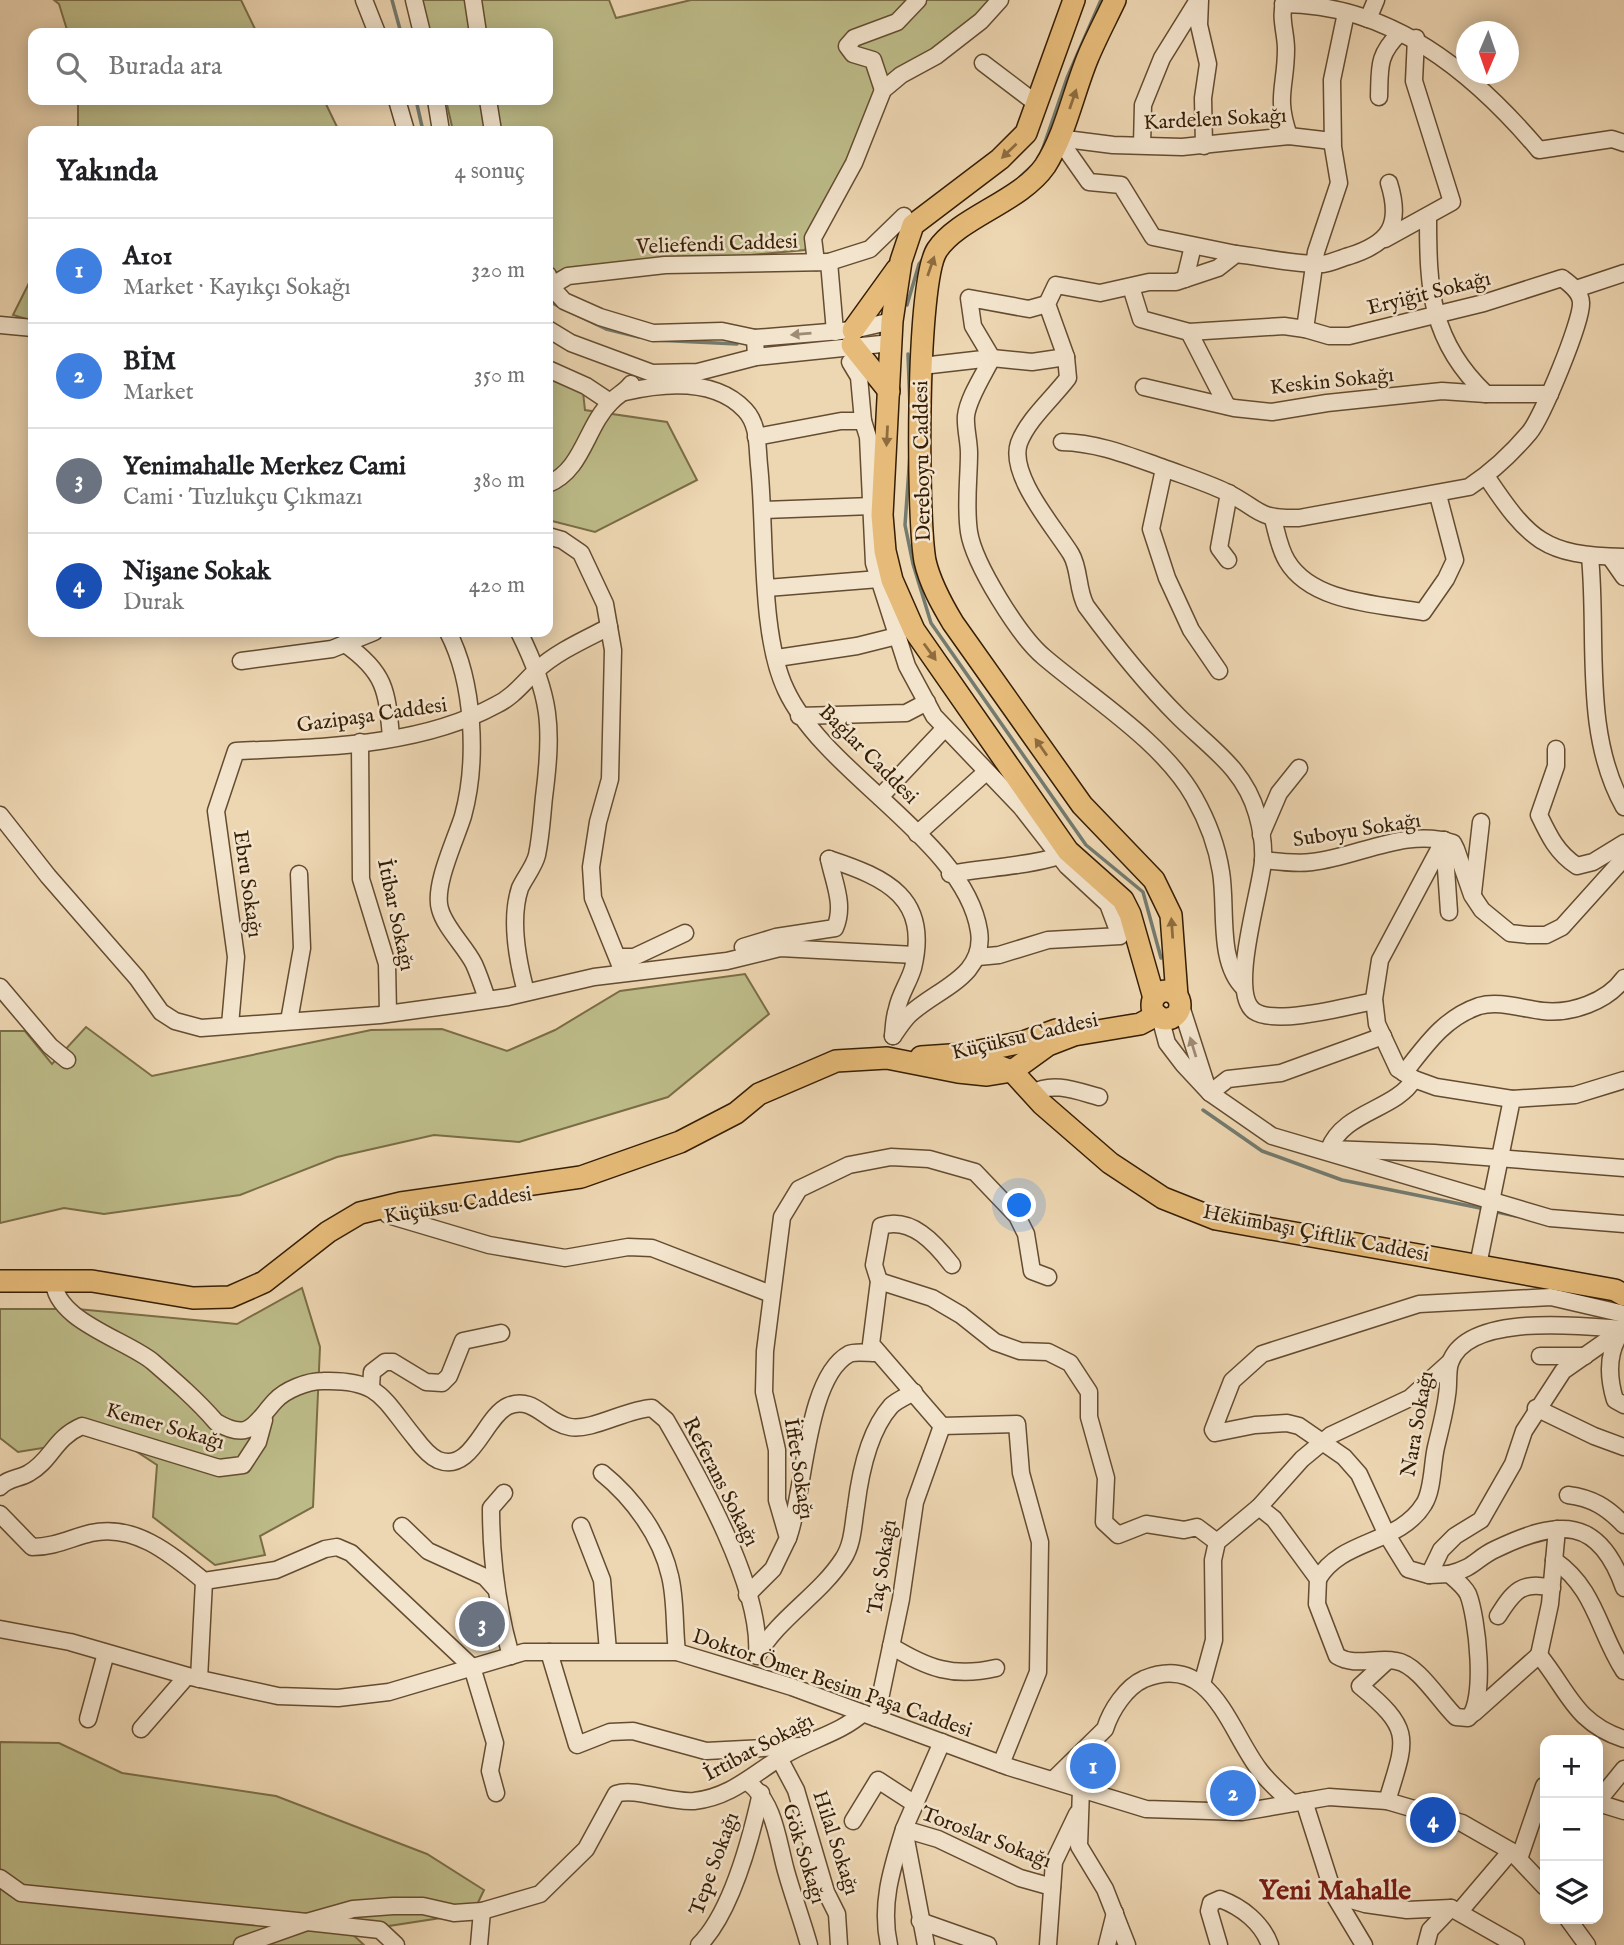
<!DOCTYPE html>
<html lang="tr">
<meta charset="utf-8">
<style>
body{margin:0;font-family:"IM FELL English",serif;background:#f2f2f2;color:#202124}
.controls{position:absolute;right:21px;bottom:21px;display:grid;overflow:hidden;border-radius:14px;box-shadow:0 4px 18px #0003}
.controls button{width:63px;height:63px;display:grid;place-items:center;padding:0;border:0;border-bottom:2px solid #e0e0e0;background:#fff;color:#202124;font:35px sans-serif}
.compass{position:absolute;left:1456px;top:21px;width:63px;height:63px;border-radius:50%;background:#fff;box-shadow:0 4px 18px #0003;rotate:182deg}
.you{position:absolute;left:1020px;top:1206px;width:24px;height:24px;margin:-18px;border:5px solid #fff;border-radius:50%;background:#1a73e8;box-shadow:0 0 0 10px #1a73e833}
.badge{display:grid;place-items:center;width:46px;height:46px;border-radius:50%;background:#8f2418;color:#fff;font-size:23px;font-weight:700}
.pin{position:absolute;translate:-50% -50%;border:4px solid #fff;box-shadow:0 2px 7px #0006}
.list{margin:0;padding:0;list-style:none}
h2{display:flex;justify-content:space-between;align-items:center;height:91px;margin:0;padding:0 28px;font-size:30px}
h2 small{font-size:23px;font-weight:400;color:#757577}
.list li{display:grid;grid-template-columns:46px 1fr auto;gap:21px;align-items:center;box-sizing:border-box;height:105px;padding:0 28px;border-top:2px solid #e0e0e0}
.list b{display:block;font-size:26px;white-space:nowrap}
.list p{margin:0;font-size:23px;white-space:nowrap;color:#757577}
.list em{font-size:23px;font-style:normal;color:#757577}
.icon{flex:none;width:38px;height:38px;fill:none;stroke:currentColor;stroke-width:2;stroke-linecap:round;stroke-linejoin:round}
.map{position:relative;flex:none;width:1624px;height:1945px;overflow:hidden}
.search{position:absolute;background:#fff;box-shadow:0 4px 18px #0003;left:28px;top:28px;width:525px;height:77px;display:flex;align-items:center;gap:18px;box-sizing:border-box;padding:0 24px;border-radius:14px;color:#757577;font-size:26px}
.panel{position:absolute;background:#fff;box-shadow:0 4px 18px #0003;left:28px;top:126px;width:525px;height:511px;border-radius:14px}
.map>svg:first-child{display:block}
.green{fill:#bdbc89;stroke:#7a6d46;stroke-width:2}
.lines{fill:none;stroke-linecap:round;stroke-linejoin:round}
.stream{stroke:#737a6e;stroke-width:3.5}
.minor-casing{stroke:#644c30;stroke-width:19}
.major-casing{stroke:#361e04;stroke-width:24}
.minor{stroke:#f3e4cd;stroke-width:16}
.major{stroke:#e6bb79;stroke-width:21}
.oneway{fill:#8e6c3e}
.oneway2{fill:#9e8b73}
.labels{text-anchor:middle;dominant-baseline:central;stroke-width:5;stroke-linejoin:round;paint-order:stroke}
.street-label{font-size:21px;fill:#361e04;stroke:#f3e4cd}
.district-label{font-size:28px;font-weight:bold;fill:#7a1f14;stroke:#f3e4cd}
</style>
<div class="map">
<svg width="1624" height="1945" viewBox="0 0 1624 1945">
<rect width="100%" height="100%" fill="#edd6b2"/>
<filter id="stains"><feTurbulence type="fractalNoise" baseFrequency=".00286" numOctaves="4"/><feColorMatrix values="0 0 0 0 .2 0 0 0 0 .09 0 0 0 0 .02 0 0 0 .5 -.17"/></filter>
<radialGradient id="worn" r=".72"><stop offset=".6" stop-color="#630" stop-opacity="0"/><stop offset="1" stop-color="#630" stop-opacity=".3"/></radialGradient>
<g class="green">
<path d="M54,0H241L257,33H68L59,4Z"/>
<path d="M419,0H609L616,18L691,0H997L983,24L893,73L805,250L558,273L548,267V131H453L446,100H548V33H430Z"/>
<path d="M78,100H324L339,131H78Z"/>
<path d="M33,275V321L13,315Z"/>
<path d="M548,378L583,392L585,410L667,422L697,480L595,532L548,520Z"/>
<path d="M745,974L769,1014L668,1097L519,1142L434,1135L337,1157L240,1195L104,1214L64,1208L0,1223V1031H25L52,1064L86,1027L152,1076L371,1030L442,1029L507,1051L555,1030L620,991Z"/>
<path d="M302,1288L320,1347L313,1507L260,1536L265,1555L215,1565L153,1517L157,1465L131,1448L82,1430L61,1445L18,1452L0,1438V1309H77L237,1324Z"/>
<path d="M0,1742L59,1743L122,1773L276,1796L427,1854L484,1890L473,1913L350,1932L364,1945H0Z"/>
</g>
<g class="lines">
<g class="stream">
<path d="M392,0L401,33"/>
<path d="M416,100L423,131"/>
<path d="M1042,151L1067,78L1101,0"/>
<path d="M1020,177L1032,166"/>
<path d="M548,301L606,329L639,337"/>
<path d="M907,305L919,264L926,255"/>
<path d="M654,340L737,344"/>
<path d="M908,354L910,408"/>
<path d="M910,454L905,525L913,564L931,623L1086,845L1143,892L1161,958"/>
<path d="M1203,1110L1262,1151L1342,1180L1485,1209"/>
<path d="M1492,1211L1516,1216"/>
</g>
<defs>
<g id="minor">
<path d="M364,0L377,33"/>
<path d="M414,0L422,33"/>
<path d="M473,0L478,33"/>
<path d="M1200,0L1199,25L1208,64L1203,98L1204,146"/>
<path d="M1285,0C1279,17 1286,32 1286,49C1286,87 1275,96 1289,136"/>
<path d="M1283,4C1391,4 1473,72 1539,150L1612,139L1624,143"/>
<path d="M1368,19L1376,0"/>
<path d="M983,63L1037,104"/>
<path d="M883,90L873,60L853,54L847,46L854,38L897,22L918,0"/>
<path d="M1379,97C1380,68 1377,55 1400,33"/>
<path d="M397,100L406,131"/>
<path d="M436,100L441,131"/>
<path d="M488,100L493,131"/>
<path d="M1058,138L1113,145L1182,147L1289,136L1332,141"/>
<path d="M1058,138L1089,182L1121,185L1153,237L1236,254"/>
<path d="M1142,145L1143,105L1162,58L1198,0"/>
<path d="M1428,216C1428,289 1430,341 1486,394H1550"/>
<path d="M1385,239L1452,202L1414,81L1416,38"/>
<path d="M816,262L813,238L854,163L883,90L901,75L936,56L981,21L1000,0"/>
<path d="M829,262L870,249L904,216"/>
<path d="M548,275L551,286L568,276L665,265L829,262L835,332"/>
<path d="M1185,279L1193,246"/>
<path d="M548,283L564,301L600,317L653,333L722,331L755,338L756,357"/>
<path d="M1131,287L1141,319L1189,332L1284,326L1305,329L1316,252L1339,183L1333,147L1332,80L1346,13"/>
<path d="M1576,289L1624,273"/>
<path d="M0,325L33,328"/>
<path d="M548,329L571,343L652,373L698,372L756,357L891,343"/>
<path d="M1189,332L1227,406"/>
<path d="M755,338L853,330L892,321"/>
<path d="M992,358C984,374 968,398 966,416C965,427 969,441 969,453C969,479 965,505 969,532C974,564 1019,636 1044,657C1092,698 1163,742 1194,797C1207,820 1217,846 1221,872C1227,907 1217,962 1244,988"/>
<path d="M992,358L973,326L969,298L1029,309L1047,304"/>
<path d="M850,362L859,377L863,421"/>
<path d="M922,366L992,358L1032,362L1066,357"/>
<path d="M548,369L586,386L610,402"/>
<path d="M1144,387L1234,408L1272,412L1327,403L1442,391L1486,394"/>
<path d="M625,392C664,383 715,378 745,410C759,425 757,446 759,465C766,529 759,634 786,690C825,774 965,841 979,931C986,977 936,989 909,1015C903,1021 898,1029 893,1036"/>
<path d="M756,437L841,421H863L868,437L874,563L907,666L934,716L1021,807L1067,866L1108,904L1120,936L1048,940L999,955L978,957"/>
<path d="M1062,442C1098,443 1127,455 1161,467C1182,475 1205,482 1226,492C1261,509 1254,519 1299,518L1469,487C1492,472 1512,453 1529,433C1542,418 1582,321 1581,303C1581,292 1570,284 1562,278L1484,303L1349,336H1329L1305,329"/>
<path d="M1164,469L1151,529L1167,578L1191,630L1219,671"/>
<path d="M1486,476C1529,540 1544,556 1624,557"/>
<path d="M548,484C583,470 586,426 611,402C617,395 625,392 631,384"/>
<path d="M764,510L872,506"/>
<path d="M1273,519C1277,533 1279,548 1287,561C1312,603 1379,604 1423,612L1446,579L1455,560L1438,495"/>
<path d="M548,536L562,540L581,553L605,604L613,650L610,779L598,822L591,867L593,898L623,972"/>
<path d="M1590,557C1598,638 1582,733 1624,807"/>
<path d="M1610,557L1624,577"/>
<path d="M1228,560L1219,548L1229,493"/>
<path d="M767,588L879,579"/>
<path d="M448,632C474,682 478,761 463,816C456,839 433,886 440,909C445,928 465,946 474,964C479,975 483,987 487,999"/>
<path d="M519,632C551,696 553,727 544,797C542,816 541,836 537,855C534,867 525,877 520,888C510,918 517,959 526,992"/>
<path d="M345,644C385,672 387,690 391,737"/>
<path d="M777,658L857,646L897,636"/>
<path d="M241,661L332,649L374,632"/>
<path d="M799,716L906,713L927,702"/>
<path d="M360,742L361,879L387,964L388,1013"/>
<path d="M1556,749V766L1539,815C1549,836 1557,853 1577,866L1593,862L1624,843"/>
<path d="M880,797L945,728"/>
<path d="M0,815L48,876L137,978L161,1012L175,1021L201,1028L380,1015L460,1004L508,997L594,977L727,961L780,948L915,955"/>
<path d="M917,834L986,772"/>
<path d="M1261,835L1279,793L1299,768"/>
<path d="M1444,840L1380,960L1374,999L1377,1024L1398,1069L1414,1079L1436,1087L1512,1099"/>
<path d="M1444,840L1449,912"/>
<path d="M829,859C887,878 930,898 913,968C909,982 900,994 897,1009C894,1017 894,1027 893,1036"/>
<path d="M1263,860C1280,862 1296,864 1312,862C1358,857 1407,827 1453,843L1456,849L1472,895L1482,910L1510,933L1528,935H1546L1562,927L1624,858"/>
<path d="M950,874C983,868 1029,866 1059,856"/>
<path d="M1473,893L1481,822"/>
<path d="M743,947L776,937L835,928C845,905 834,883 829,859"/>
<path d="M619,957H634L685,933"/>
<path d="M0,987L50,1046L67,1060"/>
<path d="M1179,1000L1206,1084"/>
<path d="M1374,1001C1349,1006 1275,1026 1254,1011C1228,992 1261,891 1263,861C1264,846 1261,828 1257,814C1244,768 1210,748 1178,716C1145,683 1114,644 1086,606C1077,590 1080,569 1071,554C1055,528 1008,475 1019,443C1028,419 1053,398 1068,378L1066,357L1047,304L1056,285L1100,293L1149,282H1176L1218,268L1236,254C1264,257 1295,265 1323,264C1332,263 1341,258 1349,256C1390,243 1402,225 1389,183"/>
<path d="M1160,1017L1167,1043L1183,1064L1210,1093L1272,1136L1550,1218L1624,1224"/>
<path d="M289,1021L302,948L299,874"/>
<path d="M230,1025L236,957L216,811L236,751C322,747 419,747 496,705C513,697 523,683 536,671C556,652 586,639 609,627"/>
<path d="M1404,1073C1426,1045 1444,1018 1479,1006C1499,1000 1523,1009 1543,1011C1571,1014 1607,1002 1624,978"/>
<path d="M1032,1093C1053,1081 1077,1091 1099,1097"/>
<path d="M1210,1093L1228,1079L1281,1073L1383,1036"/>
<path d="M1329,1149C1344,1111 1396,1110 1414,1079"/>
<path d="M1330,1149L1434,1153L1624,1168"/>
<path d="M388,1215L489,1245L565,1258L628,1247L652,1248L771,1294"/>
<path d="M952,1265C935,1243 911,1216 881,1226L874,1265L879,1281L871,1344L942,1426L1017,1424L1021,1473L1040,1542L1038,1672L1001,1764"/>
<path d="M1478,1265L1512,1099L1575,1095L1624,1080"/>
<path d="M54,1279C52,1320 127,1340 153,1362C175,1381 197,1400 216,1422C250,1442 254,1424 275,1401C285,1390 307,1381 323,1381C380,1379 383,1399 415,1438C421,1446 429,1456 438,1460C472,1474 484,1417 508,1406C534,1395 546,1423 570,1427C592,1431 627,1409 652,1408L666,1420C699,1477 762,1588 757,1654"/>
<path d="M879,1281L932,1298L961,1315L995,1342L1020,1351L1048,1352L1070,1363L1089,1392V1417L1106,1478L1104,1522L1118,1535L1146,1524L1184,1530L1197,1527L1217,1542"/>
<path d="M1620,1334C1607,1354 1608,1377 1615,1400L1624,1405"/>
<path d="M1540,1356H1585"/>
<path d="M371,1386L372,1372L385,1362H393L426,1382L442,1383L449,1376L463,1341L501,1333"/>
<path d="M1536,1408L1594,1436L1624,1447"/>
<path d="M602,1473C633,1498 661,1536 670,1576C676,1600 674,1628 677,1652"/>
<path d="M0,1487C8,1478 19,1479 29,1473C52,1460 54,1438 82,1426L219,1468L243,1465L258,1442L264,1420"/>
<path d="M504,1493L491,1508C491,1559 497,1607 511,1656"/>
<path d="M1568,1495C1592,1498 1607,1507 1624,1525"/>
<path d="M1259,1507L1274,1519L1318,1579L1317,1604L1337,1656C1355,1667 1376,1657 1396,1661C1418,1664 1440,1702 1456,1717L1468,1718C1487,1703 1477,1616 1468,1594C1464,1586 1456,1580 1449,1574L1429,1575L1408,1569L1387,1535L1359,1474L1344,1457L1299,1426L1287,1423L1255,1425L1215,1433L1213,1430L1232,1381L1262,1354L1419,1304L1551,1297L1624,1314"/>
<path d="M0,1514L32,1547C54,1547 71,1538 91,1533C135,1523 172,1555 204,1581L276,1570L325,1549L337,1547L351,1553L472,1667L495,1743L490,1771L496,1793"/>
<path d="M402,1526L428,1551L485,1577L495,1588"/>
<path d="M581,1526L602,1580L608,1651"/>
<path d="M788,1538C805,1494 805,1378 849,1354C855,1351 868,1353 876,1353"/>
<path d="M1554,1560C1596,1589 1598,1631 1624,1671"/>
<path d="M1449,1574C1475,1568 1476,1558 1496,1549C1559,1519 1599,1516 1624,1588"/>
<path d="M1429,1575L1441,1550L1455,1536L1481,1520L1513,1464L1524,1431L1563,1371L1623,1329"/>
<path d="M1318,1579C1342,1538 1399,1545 1424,1504C1433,1490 1432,1464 1436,1447C1440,1430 1445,1412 1447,1395C1449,1385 1447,1372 1450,1363C1467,1312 1583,1326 1624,1329"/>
<path d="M747,1595L773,1569L788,1538L777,1500V1450L764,1392L765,1351L782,1217L799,1189L849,1165L891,1157L929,1159L975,1172L1017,1216L1026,1234L1032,1271L1048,1277"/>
<path d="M1498,1616C1513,1592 1522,1580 1552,1588"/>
<path d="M0,1629L70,1642L191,1677L278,1696L338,1698L389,1692L524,1652H677L792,1687L1009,1767L1146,1809L1242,1812L1329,1797L1387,1801L1462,1823L1511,1851L1545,1887"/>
<path d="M891,1646C927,1668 953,1678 996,1668"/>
<path d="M549,1652L577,1745L610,1732L633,1731L706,1751L801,1746"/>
<path d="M1539,1655L1550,1604L1557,1529"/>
<path d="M757,1656C778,1618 819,1596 843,1559C853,1544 853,1525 856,1507C860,1474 868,1432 891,1406C897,1400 907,1396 914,1392"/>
<path d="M199,1679L204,1581"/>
<path d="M1202,1684L1214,1640L1213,1560L1217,1542L1259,1507L1302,1459L1331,1435L1410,1398L1450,1362"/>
<path d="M1474,1713L1539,1655C1569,1692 1575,1723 1624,1739"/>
<path d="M876,1718L901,1599L915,1502L942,1426"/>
<path d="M88,1719L106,1653"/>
<path d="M141,1729L187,1676"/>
<path d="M779,1758L796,1790L826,1892L837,1914L839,1945"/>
<path d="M1053,1780L1105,1729C1111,1710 1126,1687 1144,1679C1210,1652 1228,1727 1258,1768C1267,1781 1281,1793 1292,1803"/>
<path d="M748,1782C775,1804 777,1838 786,1871C793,1896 802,1920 809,1945"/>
<path d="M1081,1789L1079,1846L1105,1889L1127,1945"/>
<path d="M1304,1801L1334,1895L1364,1945"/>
<path d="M1387,1801C1406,1739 1414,1730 1360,1686L1387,1661"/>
<path d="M1598,1801L1624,1769"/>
<path d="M1598,1803L1624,1811"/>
<path d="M853,1821L878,1780L915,1804"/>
<path d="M1519,1859L1544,1786"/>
<path d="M0,1878L21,1893L307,1922L353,1909L393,1906H423L454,1913L482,1911L540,1894L586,1849L616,1794C635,1787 669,1803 694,1801C731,1797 753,1774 783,1756C810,1739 839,1734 863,1713"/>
<path d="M1334,1895L1365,1904L1407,1910L1451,1908L1516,1945"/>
<path d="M1460,1911L1511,1851"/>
<path d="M1568,1919L1587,1945"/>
<path d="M920,1921L988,1945"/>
<path d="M242,1945L307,1922L380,1930L396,1945"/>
<path d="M479,1945L482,1911"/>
<path d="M699,1945C732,1912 751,1838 761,1793"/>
<path d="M889,1945C880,1904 892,1868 904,1829L938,1839L1020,1878L1052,1887"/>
<path d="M926,1945L904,1829L942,1742"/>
<path d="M1048,1945L1054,1862L1077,1814"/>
<path d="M1107,1945L1115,1913"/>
<path d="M1219,1945L1209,1911L1211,1903L1220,1899C1242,1907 1262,1923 1270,1945"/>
<path d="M1426,1945L1430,1930L1451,1908"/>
</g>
<g id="major">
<path d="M1074,0L1026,133L1000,159L913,225L901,261L892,321L882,515L885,551L892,580L914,630L1068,851L1123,900L1130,914L1154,998"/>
<path d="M1115,0C1106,19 1096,38 1088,57C1073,93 1066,133 1045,166C1020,202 959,217 937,250C916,282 917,516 925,561C930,583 941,603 953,623L1082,805L1154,880L1171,915L1177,996"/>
<path d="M853,330L897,269"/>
<path d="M852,345L889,391"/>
<circle cx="1166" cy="1005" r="14"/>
<path d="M965,1054L1012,1071L1042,1104L1110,1163L1163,1198L1216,1219L1615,1290L1624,1295"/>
<path d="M921,1057L965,1054L1023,1042L1056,1030"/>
<path d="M0,1281H92L193,1298L230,1297L264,1282L328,1232L360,1213L401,1203L581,1177L680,1142L736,1113L759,1094L836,1061L887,1058L958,1072L987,1075L1012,1071L1048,1045L1074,1035L1140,1024L1157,1015"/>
</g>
</defs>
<use href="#minor" class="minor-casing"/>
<use href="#major" class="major-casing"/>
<use href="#minor" class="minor"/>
<use href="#major" class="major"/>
</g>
<defs><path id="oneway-solid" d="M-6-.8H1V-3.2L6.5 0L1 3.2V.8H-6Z" transform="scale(1.75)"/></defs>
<g class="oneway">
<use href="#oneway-solid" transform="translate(1073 99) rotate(-71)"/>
<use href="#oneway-solid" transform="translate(1009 151) rotate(136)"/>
<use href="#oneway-solid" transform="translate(931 266) rotate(-71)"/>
<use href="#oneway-solid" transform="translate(887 436) rotate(93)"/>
<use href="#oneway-solid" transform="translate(930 652) rotate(54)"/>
<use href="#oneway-solid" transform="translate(1041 747) rotate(-125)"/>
<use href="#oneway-solid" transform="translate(1172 928) rotate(-94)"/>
</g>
<g class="oneway2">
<use href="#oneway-solid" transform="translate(801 334) rotate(175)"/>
<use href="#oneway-solid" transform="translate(1193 1047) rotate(-107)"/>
</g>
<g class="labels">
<g class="street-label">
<text transform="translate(1215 120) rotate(-3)">Kardelen Sokağı</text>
<text transform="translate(717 245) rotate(-2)">Veliefendi Caddesi</text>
<text transform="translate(1429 294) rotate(-14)">Eryiğit Sokağı</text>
<text transform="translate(1332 382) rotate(-6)">Keskin Sokağı</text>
<text transform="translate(923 461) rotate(-91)">Dereboyu Caddesi</text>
<text transform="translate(372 716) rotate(-8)">Gazipaşa Caddesi</text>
<text transform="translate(868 755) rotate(45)">Bağlar Caddesi</text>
<text transform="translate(1357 831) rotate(-9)">Suboyu Sokağı</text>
<text transform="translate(247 884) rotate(82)">Ebru Sokağı</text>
<text transform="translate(395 915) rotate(78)">İtibar Sokağı</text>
<text transform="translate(1025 1037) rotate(-13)">Küçüksu Caddesi</text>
<text transform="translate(458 1206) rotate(-9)">Küçüksu Caddesi</text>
<text transform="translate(1316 1234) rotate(11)">Hekimbaşı Çiftlik Caddesi</text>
<text transform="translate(1418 1424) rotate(-80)">Nara Sokağı</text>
<text transform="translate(165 1427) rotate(16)">Kemer Sokağı</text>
<text transform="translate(798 1469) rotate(81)">İffet Sokağı</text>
<text transform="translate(720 1482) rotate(63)">Referans Sokağı</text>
<text transform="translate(883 1567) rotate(-81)">Taç Sokağı</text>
<text transform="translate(832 1684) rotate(19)">Doktor Ömer Besim Paşa Caddesi</text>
<text transform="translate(759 1748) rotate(-28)">İrtibat Sokağı</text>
<text transform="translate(986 1838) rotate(21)">Toroslar Sokağı</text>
<text transform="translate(835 1843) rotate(72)">Hilal Sokağı</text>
<text transform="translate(803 1854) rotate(73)">Gök Sokağı</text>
<text transform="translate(715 1864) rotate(-70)">Tepe Sokağı</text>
</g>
<g class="district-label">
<text x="1335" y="1891">Yeni Mahalle</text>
</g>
</g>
<rect width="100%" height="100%" filter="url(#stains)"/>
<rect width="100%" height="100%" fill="url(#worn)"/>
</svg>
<div class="controls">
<button>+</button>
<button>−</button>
<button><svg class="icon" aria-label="layers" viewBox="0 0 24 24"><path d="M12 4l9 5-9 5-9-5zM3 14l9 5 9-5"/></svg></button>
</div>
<svg class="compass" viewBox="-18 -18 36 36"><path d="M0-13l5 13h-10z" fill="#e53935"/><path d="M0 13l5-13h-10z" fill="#757577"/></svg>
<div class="you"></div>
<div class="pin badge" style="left:1093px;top:1766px;background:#3f7fe0">1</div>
<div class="pin badge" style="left:1233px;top:1793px;background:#3f7fe0">2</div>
<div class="pin badge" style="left:482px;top:1624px;background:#6b7280">3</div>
<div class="pin badge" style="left:1433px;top:1820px;background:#1a4fb4">4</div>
<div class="search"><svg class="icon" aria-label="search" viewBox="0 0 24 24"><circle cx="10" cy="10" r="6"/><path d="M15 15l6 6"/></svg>Burada ara</div>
<section class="panel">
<h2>Yakında<small>4 sonuç</small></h2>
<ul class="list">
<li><span class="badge" style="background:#3f7fe0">1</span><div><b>A101</b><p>Market · Kayıkçı Sokağı</p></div><em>320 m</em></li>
<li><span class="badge" style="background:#3f7fe0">2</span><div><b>BİM</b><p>Market</p></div><em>350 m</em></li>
<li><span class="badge" style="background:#6b7280">3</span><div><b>Yenimahalle Merkez Cami</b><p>Cami · Tuzlukçu Çıkmazı</p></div><em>380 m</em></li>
<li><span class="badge" style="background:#1a4fb4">4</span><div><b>Nişane Sokak</b><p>Durak</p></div><em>420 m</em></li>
</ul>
</section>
</div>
